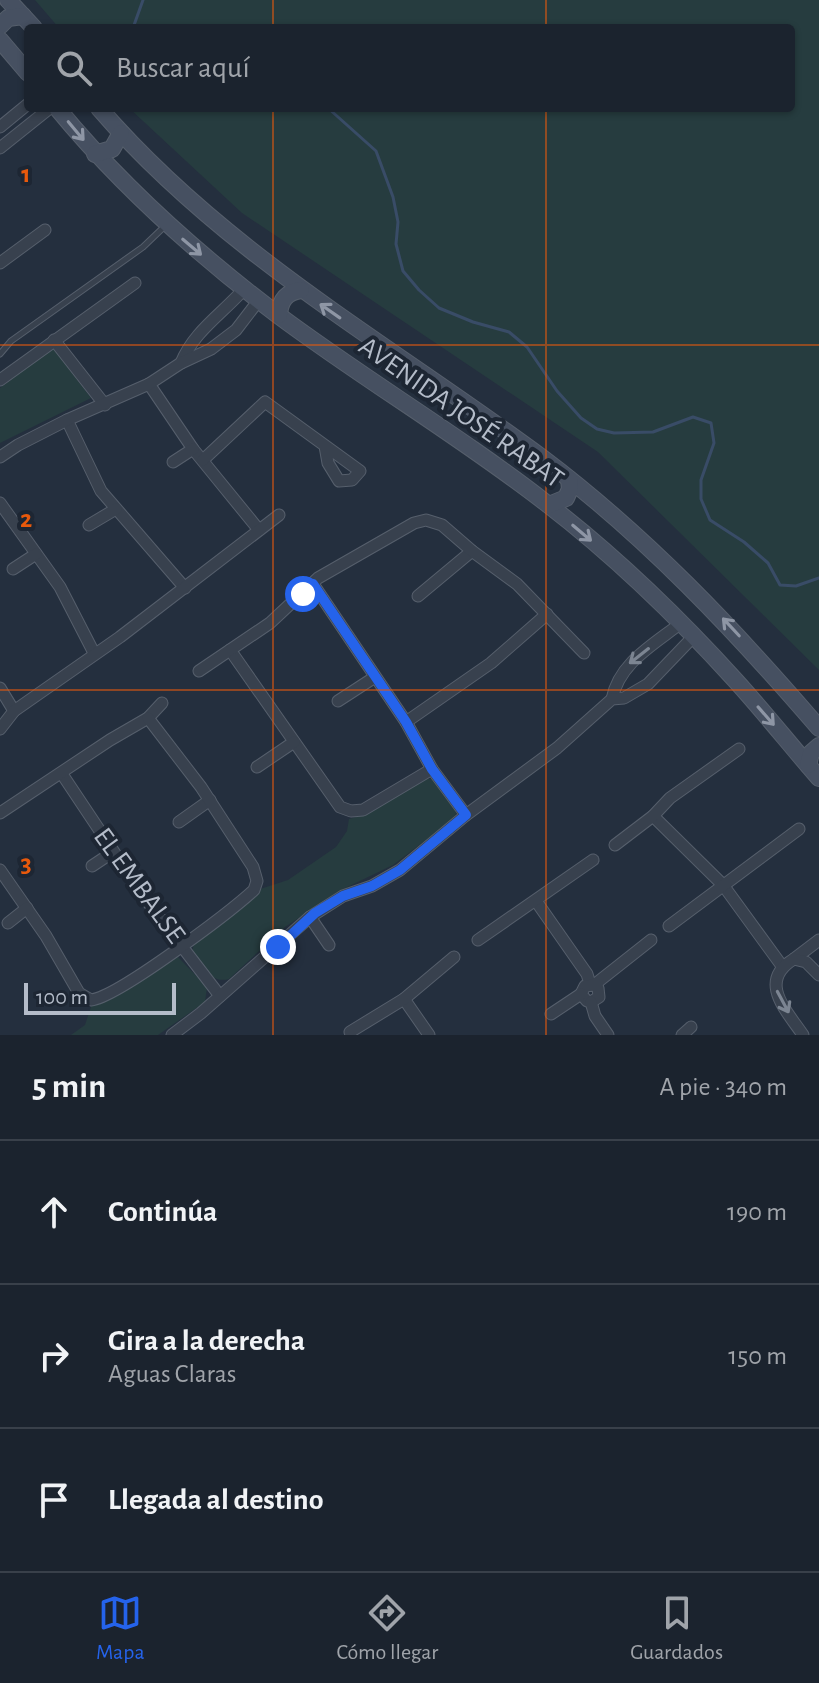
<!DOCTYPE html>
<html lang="es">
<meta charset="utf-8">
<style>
body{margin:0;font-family:"Alegreya Sans",sans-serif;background:#282f3a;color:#f1f3f6}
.scale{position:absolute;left:24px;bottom:20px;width:152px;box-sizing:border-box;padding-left:8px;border:4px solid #b4bcc9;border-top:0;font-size:22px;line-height:28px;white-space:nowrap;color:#b4bcc9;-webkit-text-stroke:6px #1d2633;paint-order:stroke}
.stop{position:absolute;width:24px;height:24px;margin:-18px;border:6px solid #2563eb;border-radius:50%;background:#fff}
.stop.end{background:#2563eb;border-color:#fff;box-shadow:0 2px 8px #0008}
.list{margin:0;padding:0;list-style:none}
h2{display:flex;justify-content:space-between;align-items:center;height:104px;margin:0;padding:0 32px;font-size:34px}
h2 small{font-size:26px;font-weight:400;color:#a0a4aa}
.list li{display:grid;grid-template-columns:52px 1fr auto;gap:24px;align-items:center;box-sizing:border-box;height:144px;padding:0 32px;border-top:2px solid #39404a}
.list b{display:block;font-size:30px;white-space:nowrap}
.list p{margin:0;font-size:26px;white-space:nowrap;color:#a0a4aa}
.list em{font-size:26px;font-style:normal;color:#a0a4aa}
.icon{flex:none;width:44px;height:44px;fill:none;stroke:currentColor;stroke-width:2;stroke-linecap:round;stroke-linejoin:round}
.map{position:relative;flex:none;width:819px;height:1035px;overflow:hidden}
.search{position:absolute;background:#1b232e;box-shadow:0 2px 6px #0004;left:24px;right:24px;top:24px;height:88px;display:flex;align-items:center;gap:20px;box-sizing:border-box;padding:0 28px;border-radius:8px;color:#a0a4aa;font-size:30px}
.sheet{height:536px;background:#1b232e}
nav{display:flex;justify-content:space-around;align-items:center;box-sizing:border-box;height:112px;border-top:2px solid #39404a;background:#1b232e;font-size:22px;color:#a0a4aa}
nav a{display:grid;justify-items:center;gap:4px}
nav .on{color:#2563eb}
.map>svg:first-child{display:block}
.green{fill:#263c3f}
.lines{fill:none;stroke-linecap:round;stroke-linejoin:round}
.stream{stroke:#394c67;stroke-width:3}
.lane-casing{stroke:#565f6c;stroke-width:7}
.street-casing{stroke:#565f6c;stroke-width:13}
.secondary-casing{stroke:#565f6c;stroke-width:18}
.lane{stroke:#38414e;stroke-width:5}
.street{stroke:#38414e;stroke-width:11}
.secondary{stroke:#465061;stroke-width:16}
.oneway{stroke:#8e96a5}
.oneway2{stroke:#7c8592}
.route{stroke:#2563eb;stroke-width:10}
.grid{fill:none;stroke:#e8590c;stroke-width:2;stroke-opacity:0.55}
.labels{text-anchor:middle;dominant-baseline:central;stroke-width:8;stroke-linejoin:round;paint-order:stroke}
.street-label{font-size:28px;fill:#b4bcc9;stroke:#1d2633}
.grid-label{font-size:26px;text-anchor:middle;font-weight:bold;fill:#e8590c;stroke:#1d2633;stroke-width:8;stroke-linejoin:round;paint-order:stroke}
</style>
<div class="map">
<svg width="819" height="1035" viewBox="0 0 819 1035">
<rect width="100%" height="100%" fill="#242f3e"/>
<g class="green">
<path d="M35,0H819V670L598,452L242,213L129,108H791V28H59Z"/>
<path d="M53,348L91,398L0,443V388Z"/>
<path d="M425,779H434L455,806L456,814L451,821L393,865L339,891L285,927L229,979C210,984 203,966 192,952L195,938L257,890L288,880L336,847L347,831L349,819L370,813Z"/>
<path d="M169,957H178L207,987L205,1002L158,1035H71L85,1025L92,1004Z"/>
</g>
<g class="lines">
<g class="stream">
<path d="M133,28L143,0"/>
<path d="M328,108L376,151L393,197L398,222L396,244L403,271L419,290L439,308L473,322L509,332L527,347L557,391L581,418L597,429L614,433L653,432L693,417L711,423L714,443L701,480V499L710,520L744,542L768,563L780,585L796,586L819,578"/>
</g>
<defs>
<path id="lane" d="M0,354L11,341L143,247L166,225"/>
<g id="street">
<path d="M0,127L28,104"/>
<path d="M0,148L50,108"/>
<path d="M0,263L45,230"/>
<path d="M54,340L105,405"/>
<path d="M181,363C194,331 222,314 244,289"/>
<path d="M0,380L135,283"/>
<path d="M149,384L193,449L259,530"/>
<path d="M67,420L101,491L185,588"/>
<path d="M0,457L18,445L67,420L149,384L181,363L211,349L236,330L259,300"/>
<path d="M203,460L265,402L360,471L352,480L339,481L328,463L325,446"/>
<path d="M173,462L193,449"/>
<path d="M0,503L60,587L94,653"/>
<path d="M89,525L116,509"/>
<path d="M13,569L36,554"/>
<path d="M313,584L406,722L432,769L466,815"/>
<path d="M418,596L472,551"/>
<path d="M230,650L340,807L351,811L363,810L432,769"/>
<path d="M199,671L270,623L318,578L414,523L426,520L442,525L472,551L517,584L584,653"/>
<path d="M0,688L14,711"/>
<path d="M612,699C619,663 653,645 681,623"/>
<path d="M338,701L375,677"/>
<path d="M406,722L491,663L547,614"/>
<path d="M0,729L14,711L120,637L279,515"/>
<path d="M257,767L294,742"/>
<path d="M62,774L144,897L220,996"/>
<path d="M0,813L110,740L148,718L162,703"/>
<path d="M653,816L723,885L782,966"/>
<path d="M179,822L210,800"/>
<path d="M615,845L653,816L670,798L739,749"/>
<path d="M92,866L113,852"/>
<path d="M0,870L46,936L79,993L91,1000C118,997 230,912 254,890L257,881L253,867L201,787L148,718"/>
<path d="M536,901L587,974L590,984"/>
<path d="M310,917L329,945"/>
<path d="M8,923L27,908"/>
<path d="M669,926L799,829"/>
<path d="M478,940L593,860"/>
<path d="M794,959L819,940"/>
<path d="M594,985L598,988L599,997L591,1002L587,1001L581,994L585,986L594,985L651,940"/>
<path d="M404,999L429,1035"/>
<path d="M591,1002L595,1016L608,1035"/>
<path d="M551,1014L581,994"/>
<path d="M350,1032L404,999L454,957"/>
<path d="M172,1035L201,1013L310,917L343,896L372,886L400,870L466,815L557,748L612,699L624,698L648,684L694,636"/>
<path d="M682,1035L691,1027"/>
<path d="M803,1035C786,1010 757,981 794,959L806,962L819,975"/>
</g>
<g id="secondary">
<path d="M8,0L34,28"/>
<path d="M0,26L8,18L23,16"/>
<path d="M0,40L28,73"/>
<path d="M57,108C122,187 196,253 278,315C365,380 460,436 546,503C615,556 678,617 736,681C765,713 791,746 819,778"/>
<path d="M99,108C224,253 390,345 541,457C646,536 734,629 819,728"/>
<path d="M95,154L112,149L121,133"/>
<path d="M279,315C280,301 286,292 301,290"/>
<path d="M549,505L566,498L570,489L569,479"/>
<path d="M808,765L811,753L819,746"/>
</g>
</defs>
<use href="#lane" class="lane-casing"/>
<use href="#street" class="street-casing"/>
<use href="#secondary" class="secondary-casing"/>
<use href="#lane" class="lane"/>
<use href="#street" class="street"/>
<use href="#secondary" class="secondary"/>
</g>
<defs><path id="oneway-shaft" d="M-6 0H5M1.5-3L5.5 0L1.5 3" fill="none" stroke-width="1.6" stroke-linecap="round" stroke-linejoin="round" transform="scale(2)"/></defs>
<g class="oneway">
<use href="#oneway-shaft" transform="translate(76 131) rotate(50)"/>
<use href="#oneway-shaft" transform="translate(192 247) rotate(40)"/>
<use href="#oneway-shaft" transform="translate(330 311) rotate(-145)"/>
<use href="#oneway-shaft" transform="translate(582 533) rotate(40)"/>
<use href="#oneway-shaft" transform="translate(731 627) rotate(-133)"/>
<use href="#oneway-shaft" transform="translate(766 716) rotate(49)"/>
</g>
<g class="oneway2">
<use href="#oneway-shaft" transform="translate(639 656) rotate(142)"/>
<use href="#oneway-shaft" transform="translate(783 1002) rotate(62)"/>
</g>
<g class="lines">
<path class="route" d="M278,947L315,913L343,896L372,886L400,870L466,815L432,769L406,722L313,584L303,594"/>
</g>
<path class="grid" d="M273,0V28M546,0V28M273,108V1035M546,108V1035M0,345H819M0,690H819"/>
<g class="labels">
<g class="street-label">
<text transform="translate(461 413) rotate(35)">AVENIDA JOSÉ RABAT</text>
<text transform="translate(139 886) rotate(54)">EL EMBALSE</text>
</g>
</g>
<g class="grid-label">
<text x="26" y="182">1</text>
<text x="26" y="527">2</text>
<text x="26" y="872">3</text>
</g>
</svg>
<div class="scale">100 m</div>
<div class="stop" style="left:303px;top:594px"></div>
<div class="stop end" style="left:278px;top:947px"></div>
<div class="search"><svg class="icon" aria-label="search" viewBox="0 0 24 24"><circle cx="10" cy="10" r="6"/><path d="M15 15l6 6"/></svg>Buscar aquí</div>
</div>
<section class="sheet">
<h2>5 min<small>A pie · 340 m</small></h2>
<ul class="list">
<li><svg class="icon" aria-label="ahead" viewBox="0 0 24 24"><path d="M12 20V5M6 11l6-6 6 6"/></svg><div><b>Continúa</b></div><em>190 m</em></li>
<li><svg class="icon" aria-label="right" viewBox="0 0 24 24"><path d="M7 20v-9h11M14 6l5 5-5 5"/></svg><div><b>Gira a la derecha</b><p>Aguas Claras</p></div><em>150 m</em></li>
<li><svg class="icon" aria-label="arrive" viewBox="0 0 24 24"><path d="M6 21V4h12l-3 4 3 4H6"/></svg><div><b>Llegada al destino</b></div></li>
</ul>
</section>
<nav>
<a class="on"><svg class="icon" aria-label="map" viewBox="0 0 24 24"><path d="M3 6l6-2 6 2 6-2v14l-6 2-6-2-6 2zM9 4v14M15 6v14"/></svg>Mapa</a>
<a><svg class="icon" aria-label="directions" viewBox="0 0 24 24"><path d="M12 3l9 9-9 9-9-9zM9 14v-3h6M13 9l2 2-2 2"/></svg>Cómo llegar</a>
<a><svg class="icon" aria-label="saved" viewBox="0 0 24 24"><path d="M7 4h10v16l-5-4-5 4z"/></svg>Guardados</a>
</nav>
